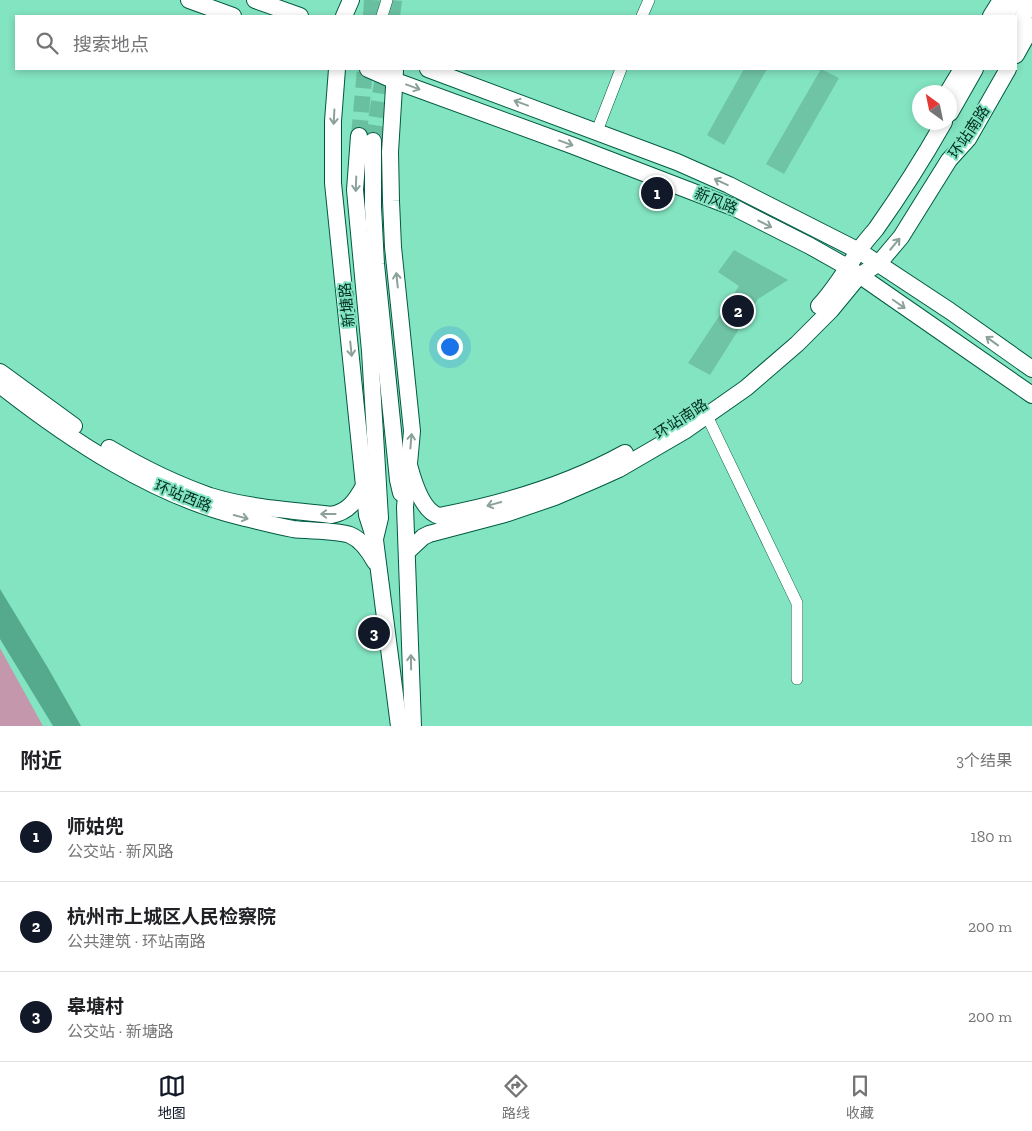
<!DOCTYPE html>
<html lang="zh">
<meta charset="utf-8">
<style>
body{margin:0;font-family:"Zilla Slab","Noto Sans SC",serif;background:#f2f2f2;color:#202124}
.compass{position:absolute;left:912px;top:85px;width:45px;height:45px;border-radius:50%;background:#fff;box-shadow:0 2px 8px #0003;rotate:327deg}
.you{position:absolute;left:449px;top:346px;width:18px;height:18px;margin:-12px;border:4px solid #fff;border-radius:50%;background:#1a73e8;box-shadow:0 0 0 8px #1a73e833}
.badge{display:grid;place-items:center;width:32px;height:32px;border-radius:50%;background:#111827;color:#fff;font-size:16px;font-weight:700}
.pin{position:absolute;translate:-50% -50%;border:2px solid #fff;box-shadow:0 1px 5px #0006}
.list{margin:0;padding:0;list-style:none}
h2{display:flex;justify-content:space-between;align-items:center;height:65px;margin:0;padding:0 20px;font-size:21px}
h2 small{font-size:16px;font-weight:400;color:#757577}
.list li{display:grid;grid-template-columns:32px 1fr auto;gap:15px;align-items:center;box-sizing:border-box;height:90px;padding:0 20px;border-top:1px solid #e0e0e0}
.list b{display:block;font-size:19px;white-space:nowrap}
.list p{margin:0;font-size:16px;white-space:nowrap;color:#757577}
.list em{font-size:16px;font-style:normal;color:#757577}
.icon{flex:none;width:28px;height:28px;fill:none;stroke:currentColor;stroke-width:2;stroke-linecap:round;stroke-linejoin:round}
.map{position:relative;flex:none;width:1032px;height:726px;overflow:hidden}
.search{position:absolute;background:#fff;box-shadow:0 2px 8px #0003;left:15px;right:15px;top:15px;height:55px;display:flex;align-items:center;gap:12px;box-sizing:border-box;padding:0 18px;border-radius:0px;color:#757577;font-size:19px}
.sheet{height:335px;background:#fff}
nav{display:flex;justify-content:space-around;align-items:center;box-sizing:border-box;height:70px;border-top:1px solid #e0e0e0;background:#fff;font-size:14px;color:#757577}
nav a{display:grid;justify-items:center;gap:2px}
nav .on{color:#111827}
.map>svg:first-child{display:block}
.green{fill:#c597ad}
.water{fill:#55a98c}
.building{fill:#70c4a6}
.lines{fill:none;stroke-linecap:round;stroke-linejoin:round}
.secondary-tunnel{stroke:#69c0a1;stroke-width:16;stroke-dasharray:16 8;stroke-linecap:butt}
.street-casing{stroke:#005a43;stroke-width:12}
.secondary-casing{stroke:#005a43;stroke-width:18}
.street{stroke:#fff;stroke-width:11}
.secondary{stroke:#fff;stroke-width:16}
.oneway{stroke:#8da19b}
.labels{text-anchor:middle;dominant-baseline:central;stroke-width:4;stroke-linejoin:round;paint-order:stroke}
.street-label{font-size:15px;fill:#012e21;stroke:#83e4c1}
</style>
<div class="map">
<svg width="1032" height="726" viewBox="0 0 1032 726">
<rect width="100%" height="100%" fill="#83e4c1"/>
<path class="green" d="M0,648L43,726H0Z"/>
<path class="water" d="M0,589L48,668L81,726H53L0,639Z"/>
<g class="building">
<path d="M744,69H767L724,145L707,135Z"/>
<path d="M821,69L839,78L784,174L766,164Z"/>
<path d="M734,250L788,280L758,299L710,375L688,363L739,286L718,272Z"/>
</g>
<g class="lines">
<g class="secondary-tunnel">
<path d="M371,16L372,0"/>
<path d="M392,16L394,0"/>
<path d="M359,136L365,69"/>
<path d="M373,141L384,69"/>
</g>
<defs>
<g id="street">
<path d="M382,16L387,0"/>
<path d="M642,16L649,0"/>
<path d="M597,131L621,69"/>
<path d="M707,416L797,603V679"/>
</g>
<g id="secondary">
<path d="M189,0L233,16"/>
<path d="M255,0L300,16"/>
<path d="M344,16L351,0"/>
<path d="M991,16L1001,0"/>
<path d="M1005,16L1015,0"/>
<path d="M1016,30L1032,0"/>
<path d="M1016,55L1032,26"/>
<path d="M337,69L333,121V183L367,515L375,540L399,726"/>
<path d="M368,69L393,80L571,145L735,208L810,246L849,268L1032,395"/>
<path d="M428,69L677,162L729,185L859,251L950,311L1032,369"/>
<path d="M395,71L390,152L391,201L393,247L412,431L405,507L413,726"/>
<path d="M948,92L962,69"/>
<path d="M950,113L975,69"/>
<path d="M359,136L355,190L370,351L380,518L375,539"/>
<path d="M373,141V207L376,264L398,480L401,493"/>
<path d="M819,306C835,289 846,270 859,250C864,243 870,236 876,229C900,195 923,159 944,122"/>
<path d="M0,372L74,426"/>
<path d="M0,385C70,440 154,496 241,517C258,521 276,526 293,529C307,531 338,530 350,535C362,540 369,551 375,562"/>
<path d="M109,448C141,467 175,484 210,496C248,508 291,510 331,515C349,512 356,500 364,486"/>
<path d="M409,465C413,480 422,511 439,516C503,504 567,485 625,453"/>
<path d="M407,552L423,537L429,534L505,514L555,497L597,479L619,469L686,430L746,388L797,344L831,310L859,276L879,263L901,237L949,160L968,139L1008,69"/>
</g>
</defs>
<use href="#street" class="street-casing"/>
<use href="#secondary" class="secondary-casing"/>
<use href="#street" class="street"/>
<use href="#secondary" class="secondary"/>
</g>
<defs><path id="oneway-shaft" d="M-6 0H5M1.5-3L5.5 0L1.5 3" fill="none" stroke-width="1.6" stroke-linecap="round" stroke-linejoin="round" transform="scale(1.25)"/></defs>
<g class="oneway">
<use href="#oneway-shaft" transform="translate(413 87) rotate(20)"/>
<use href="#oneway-shaft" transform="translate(521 103) rotate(-160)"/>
<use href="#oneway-shaft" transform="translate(334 117) rotate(93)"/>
<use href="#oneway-shaft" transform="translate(566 143) rotate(20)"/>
<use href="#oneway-shaft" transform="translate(721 182) rotate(-155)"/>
<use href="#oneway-shaft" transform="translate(356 184) rotate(92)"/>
<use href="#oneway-shaft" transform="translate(765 224) rotate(27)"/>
<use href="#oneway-shaft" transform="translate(895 244) rotate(-50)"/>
<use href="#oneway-shaft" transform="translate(397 280) rotate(-96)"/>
<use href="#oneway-shaft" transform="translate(899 304) rotate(35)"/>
<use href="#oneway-shaft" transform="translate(992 341) rotate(-144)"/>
<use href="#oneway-shaft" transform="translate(351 349) rotate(84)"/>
<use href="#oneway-shaft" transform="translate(411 441) rotate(-85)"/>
<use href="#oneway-shaft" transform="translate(494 504) rotate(165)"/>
<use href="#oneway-shaft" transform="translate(328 514) rotate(-180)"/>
<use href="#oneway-shaft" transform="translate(241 517) rotate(15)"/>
<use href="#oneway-shaft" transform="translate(411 662) rotate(-91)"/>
</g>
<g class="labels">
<g class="street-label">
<text transform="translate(969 132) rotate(-56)">环站南路</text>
<text transform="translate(716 201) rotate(22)">新风路</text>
<text transform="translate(347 305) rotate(-96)">新塘路</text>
<text transform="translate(681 419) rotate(-33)">环站南路</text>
<text transform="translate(183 496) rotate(22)">环站西路</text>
</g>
</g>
</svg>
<svg class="compass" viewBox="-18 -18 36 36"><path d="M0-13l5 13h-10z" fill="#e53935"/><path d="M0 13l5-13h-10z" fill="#757577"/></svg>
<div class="you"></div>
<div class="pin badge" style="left:657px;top:193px">1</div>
<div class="pin badge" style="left:738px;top:311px">2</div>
<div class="pin badge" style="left:374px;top:633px">3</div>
<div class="search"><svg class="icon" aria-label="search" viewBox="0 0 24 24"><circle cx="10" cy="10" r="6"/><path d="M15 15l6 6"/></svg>搜索地点</div>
</div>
<section class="sheet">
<h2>附近<small>3个结果</small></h2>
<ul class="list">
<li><span class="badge">1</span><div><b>师姑兜</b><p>公交站 · 新风路</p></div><em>180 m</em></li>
<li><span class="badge">2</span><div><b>杭州市上城区人民检察院</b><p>公共建筑 · 环站南路</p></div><em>200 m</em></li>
<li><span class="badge">3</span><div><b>皋塘村</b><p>公交站 · 新塘路</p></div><em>200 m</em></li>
</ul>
</section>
<nav>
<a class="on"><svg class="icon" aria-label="map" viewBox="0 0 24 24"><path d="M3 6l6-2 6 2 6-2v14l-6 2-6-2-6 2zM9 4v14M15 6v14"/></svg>地图</a>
<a><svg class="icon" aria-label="directions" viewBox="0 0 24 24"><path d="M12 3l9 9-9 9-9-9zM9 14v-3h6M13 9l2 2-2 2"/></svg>路线</a>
<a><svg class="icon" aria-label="saved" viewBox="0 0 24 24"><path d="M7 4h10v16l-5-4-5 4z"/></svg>收藏</a>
</nav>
